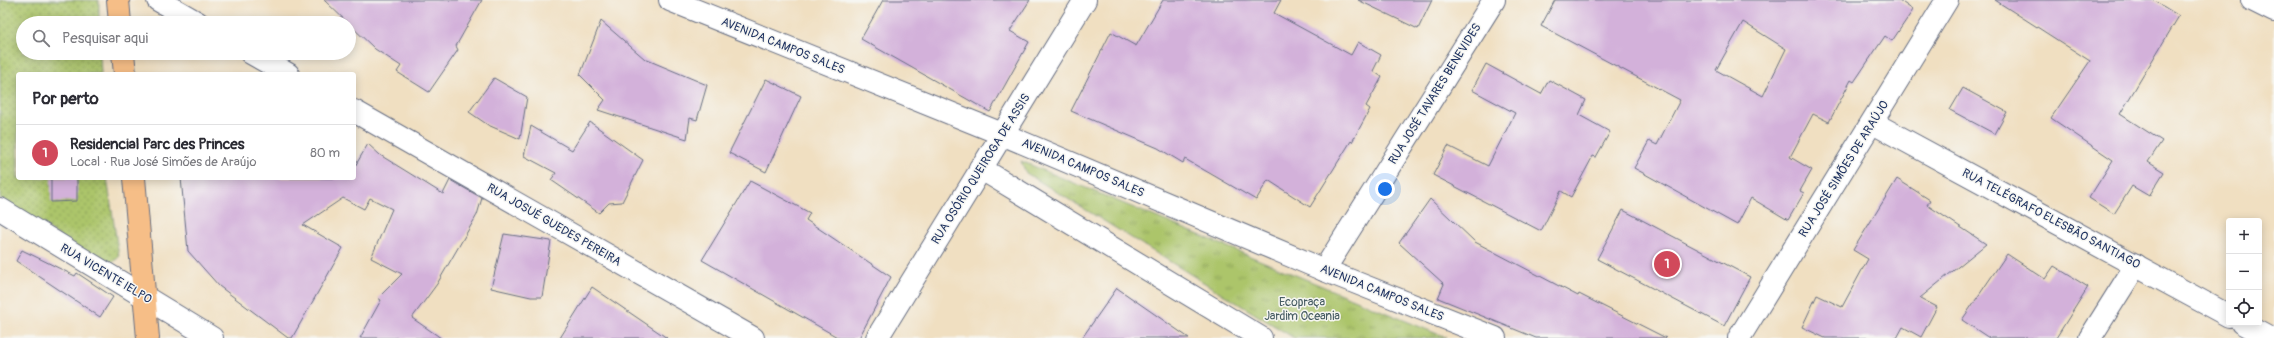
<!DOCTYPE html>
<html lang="pt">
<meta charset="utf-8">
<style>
body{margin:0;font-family:Pangolin,sans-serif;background:#f2f2f3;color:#2b2b33}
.controls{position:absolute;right:12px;bottom:12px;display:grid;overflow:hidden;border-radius:4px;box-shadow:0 2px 10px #0003}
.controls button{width:36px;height:36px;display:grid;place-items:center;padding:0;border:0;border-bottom:1px solid #e1e1e2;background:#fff;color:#2b2b33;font:20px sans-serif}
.you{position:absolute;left:1385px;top:189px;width:14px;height:14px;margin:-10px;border:3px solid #fff;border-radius:50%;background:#1a73e8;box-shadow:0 0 0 6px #1a73e833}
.badge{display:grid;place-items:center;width:26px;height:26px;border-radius:50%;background:#d1495b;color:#fff;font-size:13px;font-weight:700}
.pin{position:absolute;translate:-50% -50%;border:2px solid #fff;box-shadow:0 1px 4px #0006}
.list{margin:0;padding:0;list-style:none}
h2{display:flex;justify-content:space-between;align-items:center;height:52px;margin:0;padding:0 16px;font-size:17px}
h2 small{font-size:13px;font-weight:400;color:#7c7c81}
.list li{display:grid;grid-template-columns:26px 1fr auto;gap:12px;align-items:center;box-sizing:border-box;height:56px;padding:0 16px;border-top:1px solid #e1e1e2}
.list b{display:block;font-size:15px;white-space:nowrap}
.list p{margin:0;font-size:13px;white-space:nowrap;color:#7c7c81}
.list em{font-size:13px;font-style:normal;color:#7c7c81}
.icon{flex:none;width:22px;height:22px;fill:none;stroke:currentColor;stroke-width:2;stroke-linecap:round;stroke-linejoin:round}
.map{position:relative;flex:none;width:2274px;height:338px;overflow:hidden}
.search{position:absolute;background:#fff;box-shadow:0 2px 10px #0003;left:16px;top:16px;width:340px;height:44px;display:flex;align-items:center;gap:10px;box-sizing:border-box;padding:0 14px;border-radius:22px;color:#7c7c81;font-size:15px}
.panel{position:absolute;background:#fff;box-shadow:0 2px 10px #0003;left:16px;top:72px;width:340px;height:108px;border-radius:4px}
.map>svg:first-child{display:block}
.grass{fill:url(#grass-dots);stroke:#647a64}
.park{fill:url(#park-tufts);stroke:#647a64}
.building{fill:#d3b1da;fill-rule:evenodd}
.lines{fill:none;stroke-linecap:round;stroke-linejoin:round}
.minor-casing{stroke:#666d81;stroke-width:24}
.tertiary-casing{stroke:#666d81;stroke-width:24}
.primary-casing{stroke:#666d81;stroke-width:24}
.minor{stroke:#fff;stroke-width:22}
.tertiary{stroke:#fff;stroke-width:22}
.primary{stroke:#f6be87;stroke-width:22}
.labels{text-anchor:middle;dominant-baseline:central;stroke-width:3;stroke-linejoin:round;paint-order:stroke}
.street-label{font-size:12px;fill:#1b2f5e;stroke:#f6f6f2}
.park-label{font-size:12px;fill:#465c62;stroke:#f6f6f2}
</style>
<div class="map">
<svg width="2274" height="338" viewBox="0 0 2274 338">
<defs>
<pattern id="grass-dots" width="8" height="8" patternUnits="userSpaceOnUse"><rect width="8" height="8" fill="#acc56a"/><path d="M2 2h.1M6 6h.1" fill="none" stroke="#8ba05a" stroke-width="1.8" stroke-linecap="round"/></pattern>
<pattern id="park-tufts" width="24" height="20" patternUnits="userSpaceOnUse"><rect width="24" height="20" fill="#acc56a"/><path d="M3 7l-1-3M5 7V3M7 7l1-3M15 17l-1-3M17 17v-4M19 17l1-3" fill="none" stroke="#8ba05a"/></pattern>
</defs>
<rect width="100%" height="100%" fill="#f6f6f2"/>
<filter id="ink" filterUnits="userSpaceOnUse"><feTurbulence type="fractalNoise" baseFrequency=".025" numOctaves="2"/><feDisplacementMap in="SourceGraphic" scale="8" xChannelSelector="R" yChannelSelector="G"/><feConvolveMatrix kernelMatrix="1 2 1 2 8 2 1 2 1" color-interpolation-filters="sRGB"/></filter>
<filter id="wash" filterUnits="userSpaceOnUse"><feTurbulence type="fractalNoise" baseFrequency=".012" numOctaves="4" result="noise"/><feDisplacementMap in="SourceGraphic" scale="16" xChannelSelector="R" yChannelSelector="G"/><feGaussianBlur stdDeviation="0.9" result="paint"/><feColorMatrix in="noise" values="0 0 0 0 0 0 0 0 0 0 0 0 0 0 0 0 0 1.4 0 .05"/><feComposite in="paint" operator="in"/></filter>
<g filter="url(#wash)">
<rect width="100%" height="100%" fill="#f0dfc1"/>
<path class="grass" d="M0,0H99V23H23V53H100L101,74H18V178H107L119,257L107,267L0,198Z"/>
<path class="park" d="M1021,161L1447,338H1294L1026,173Z"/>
<g id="blocks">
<g class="building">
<path d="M324,0H482L456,46L458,50L429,92L397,72L401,66L375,49Z"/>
<path d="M883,0H1030L1010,31L1029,42L990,112L861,39Z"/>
<path d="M1163,0H1281L1274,13L1351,55L1358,42L1381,55L1373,71L1382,77L1366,106L1370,109L1352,142L1351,141L1310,207L1268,180L1256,200L1185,159L1183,163L1158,148L1071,111L1111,32L1136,46Z"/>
<path d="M1358,0H1432L1418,29Z"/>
<path d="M1555,0H1899L1913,10L1892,41L1885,36L1854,82L1851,80L1829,122L1813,114L1812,116L1790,157L1812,170L1800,191L1804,193L1788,220L1751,198L1737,225L1634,168L1649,141L1657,145L1680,100L1541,26ZM1743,22L1786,49L1763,96L1716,70Z"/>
<path d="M1995,0H2153L2179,16L2120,114L2162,141L2148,162L2164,172L2149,196L2132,186L2114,214L2089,198L2113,160L2051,118L2090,61Z"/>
<path d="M601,21L645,59L707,85L697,120L690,118L687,139L598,110L605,100L580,75Z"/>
<path d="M1486,64L1541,94L1549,80L1586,100L1579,115L1610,132L1596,157L1593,156L1571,197L1561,191L1541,231L1433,175L1448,146L1488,166L1515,113L1472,90Z"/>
<path d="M494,78L527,97L520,139L488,125L469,112Z"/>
<path d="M766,79L801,96L766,172L729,153Z"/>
<path d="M1963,88L2007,112L1995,134L1950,110Z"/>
<path d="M590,122L643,160L622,202L609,203L599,213L551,180L556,173L524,156L531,126L572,150Z"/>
<path d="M368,144L380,155L443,194L450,180L482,198L477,215L437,284L412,318L441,338H360L381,300L378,298L402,274L371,258L392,209L370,198L364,209L343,198L303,225L343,248L292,338H288L219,286L188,251L181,178H354V168Z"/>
<path d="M51,178H77V201L51,202Z"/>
<path d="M1897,179L1930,200L1927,205L1986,244L1920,298L1937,307L1921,337L1903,327L1897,338H1825L1802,327L1817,295L1842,307L1868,259L1853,250Z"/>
<path d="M750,181L810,213L806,220L891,277L859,338H839L702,260Z"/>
<path d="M1430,199L1475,242L1578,296L1579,294L1666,338H1536L1438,298L1444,284L1399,243Z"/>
<path d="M1623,210L1750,277L1724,326L1597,259Z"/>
<path d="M504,234L551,241L542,297H531L491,288Z"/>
<path d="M22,250L75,276L77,273L113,297L100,317L16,261Z"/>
<path d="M2007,254L2045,279L2054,266L2088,287L2056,338H1989L1962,320Z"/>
<path d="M592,287L667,338H560Z"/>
<path d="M1117,288L1189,338H1082Z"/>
</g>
</g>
</g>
<g filter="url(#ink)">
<use href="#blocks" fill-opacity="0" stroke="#666d81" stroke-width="1"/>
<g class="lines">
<defs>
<g id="minor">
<path d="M158,0L198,23"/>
<path d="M2252,0L2274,11"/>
<path d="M251,53L288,74"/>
<path d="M354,111L753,338"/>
<path d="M1873,123L2229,316"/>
<path d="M980,168L1261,338"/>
<path d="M0,209L212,338"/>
<path d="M1324,270L1494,0"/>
<path d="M2242,323L2270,338"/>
<path d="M877,338L1085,0"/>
<path d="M2090,338L2136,265"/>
</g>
<g id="tertiary">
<path d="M670,0L1002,134L1324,270L1495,338"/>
<path d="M1739,338L1947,0"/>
</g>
<g id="primary">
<path d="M118,0L120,23"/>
<path d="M123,53L125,74"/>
<path d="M134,178L148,338"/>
</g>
</defs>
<use href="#minor" class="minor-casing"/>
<use href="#tertiary" class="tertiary-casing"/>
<use href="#primary" class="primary-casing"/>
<use href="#minor" class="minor"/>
<use href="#tertiary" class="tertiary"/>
<use href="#primary" class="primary"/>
</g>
</g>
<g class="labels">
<g class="street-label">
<text transform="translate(783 46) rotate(22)">AVENIDA CAMPOS SALES</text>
<text transform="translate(1435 94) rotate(-58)">RUA JOSÉ TAVARES BENEVIDES</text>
<text transform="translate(1083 168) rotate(23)">AVENIDA CAMPOS SALES</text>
<text transform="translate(981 169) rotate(-58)">RUA OSÓRIO QUEIROGA DE ASSIS</text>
<text transform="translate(1844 169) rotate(-58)">RUA JOSÉ SIMÕES DE ARAÚJO</text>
<text transform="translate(2051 219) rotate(28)">RUA TELÉGRAFO ELESBÃO SANTIAGO</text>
<text transform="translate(554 225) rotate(30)">RUA JOSUÉ GUEDES PEREIRA</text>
<text transform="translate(106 274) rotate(31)">RUA VICENTE IELPO</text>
<text transform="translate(1382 293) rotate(22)">AVENIDA CAMPOS SALES</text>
</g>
<g class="park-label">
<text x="1302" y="302">Ecopraça<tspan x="1302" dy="14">Jardim Oceania</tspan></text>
</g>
</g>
</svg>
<div class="controls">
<button>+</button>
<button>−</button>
<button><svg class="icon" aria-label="locate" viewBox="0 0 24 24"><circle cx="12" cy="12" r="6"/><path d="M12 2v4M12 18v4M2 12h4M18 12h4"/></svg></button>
</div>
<div class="you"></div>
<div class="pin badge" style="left:1667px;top:264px">1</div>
<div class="search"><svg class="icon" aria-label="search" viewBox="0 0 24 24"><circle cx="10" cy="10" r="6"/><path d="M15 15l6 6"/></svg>Pesquisar aqui</div>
<section class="panel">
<h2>Por perto<small></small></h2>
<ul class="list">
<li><span class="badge">1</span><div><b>Residencial Parc des Princes</b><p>Local · Rua José Simões de Araújo</p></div><em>80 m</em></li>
</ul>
</section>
</div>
